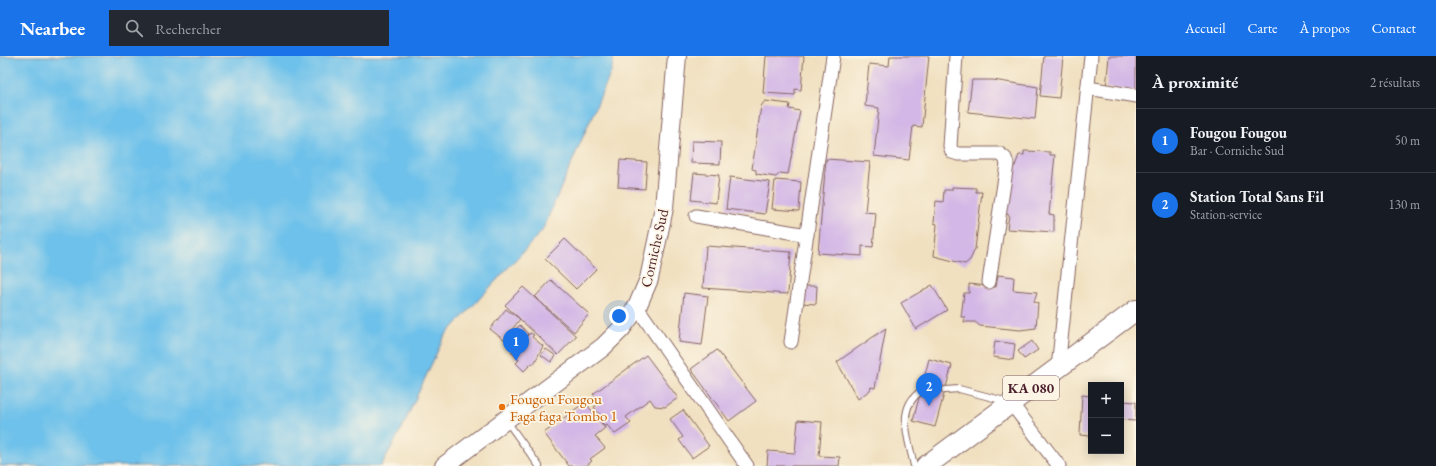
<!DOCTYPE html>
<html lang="fr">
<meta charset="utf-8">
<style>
body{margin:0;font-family:"EB Garamond",serif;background:#242831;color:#f1f3f6}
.controls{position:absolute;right:12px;bottom:12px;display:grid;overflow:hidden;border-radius:0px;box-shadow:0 2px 10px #0003}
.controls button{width:36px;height:36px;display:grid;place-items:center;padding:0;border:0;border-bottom:1px solid #363941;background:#171b24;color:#f1f3f6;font:20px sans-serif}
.you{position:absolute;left:619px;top:260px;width:14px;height:14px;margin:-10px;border:3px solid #fff;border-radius:50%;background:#1a73e8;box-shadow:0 0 0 6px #1a73e833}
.badge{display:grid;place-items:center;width:26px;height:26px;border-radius:50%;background:#1a73e8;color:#fff;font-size:13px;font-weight:700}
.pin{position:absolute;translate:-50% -33px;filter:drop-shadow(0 1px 2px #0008)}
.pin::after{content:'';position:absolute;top:21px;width:14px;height:12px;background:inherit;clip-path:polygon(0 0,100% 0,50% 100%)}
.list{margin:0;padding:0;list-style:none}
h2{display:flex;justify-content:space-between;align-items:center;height:52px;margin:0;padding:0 16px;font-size:17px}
h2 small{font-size:13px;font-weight:400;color:#9ea1a6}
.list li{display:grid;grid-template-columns:26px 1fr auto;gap:12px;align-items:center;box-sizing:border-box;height:64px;padding:0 16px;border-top:1px solid #363941}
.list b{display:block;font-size:15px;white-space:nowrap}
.list p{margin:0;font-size:13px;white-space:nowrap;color:#9ea1a6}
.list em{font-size:13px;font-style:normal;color:#9ea1a6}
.icon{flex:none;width:22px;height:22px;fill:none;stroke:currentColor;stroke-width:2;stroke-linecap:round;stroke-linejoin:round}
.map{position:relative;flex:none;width:1136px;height:410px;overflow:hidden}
header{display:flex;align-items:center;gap:24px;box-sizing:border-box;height:56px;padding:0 20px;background:#1a73e8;color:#fff}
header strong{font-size:19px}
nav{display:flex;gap:22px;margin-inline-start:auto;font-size:14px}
.search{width:280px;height:36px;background:#242831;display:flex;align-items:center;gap:10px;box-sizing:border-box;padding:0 14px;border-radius:0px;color:#9ea1a6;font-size:15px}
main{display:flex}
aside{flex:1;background:#171b24}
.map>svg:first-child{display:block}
.water{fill:#6ec1ea;stroke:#5c708a}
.building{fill:#d3b7e6}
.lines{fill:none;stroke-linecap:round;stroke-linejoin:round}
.lane-casing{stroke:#84635f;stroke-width:8}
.street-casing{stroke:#84635f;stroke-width:15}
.secondary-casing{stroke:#84635f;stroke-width:20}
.primary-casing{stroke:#84635f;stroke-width:22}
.lane{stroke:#fff;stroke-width:6}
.street{stroke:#fff;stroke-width:13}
.secondary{stroke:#fff;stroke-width:18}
.primary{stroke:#fff;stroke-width:20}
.food-dot{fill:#e8710a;stroke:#fcf5e5;stroke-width:1.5}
.labels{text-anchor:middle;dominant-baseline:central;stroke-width:3.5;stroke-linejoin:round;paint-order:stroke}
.shield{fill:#fcf5e5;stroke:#7f5f63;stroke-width:1}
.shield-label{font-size:14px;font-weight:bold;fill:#4a1f2b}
.street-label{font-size:15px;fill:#4a1f2b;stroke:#fcf5e5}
.food-label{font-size:15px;fill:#c56008;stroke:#fcf5e5;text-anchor:start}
</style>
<header>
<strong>Nearbee</strong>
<div class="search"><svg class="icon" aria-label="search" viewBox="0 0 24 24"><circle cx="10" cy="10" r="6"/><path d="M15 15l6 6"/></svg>Rechercher</div>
<nav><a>Accueil</a><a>Carte</a><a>À propos</a><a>Contact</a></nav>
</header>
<main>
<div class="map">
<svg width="1136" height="410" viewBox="0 0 1136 410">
<rect width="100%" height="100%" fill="#fcf5e5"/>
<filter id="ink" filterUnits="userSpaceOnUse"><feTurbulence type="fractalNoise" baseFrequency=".025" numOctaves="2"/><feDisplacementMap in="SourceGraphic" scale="8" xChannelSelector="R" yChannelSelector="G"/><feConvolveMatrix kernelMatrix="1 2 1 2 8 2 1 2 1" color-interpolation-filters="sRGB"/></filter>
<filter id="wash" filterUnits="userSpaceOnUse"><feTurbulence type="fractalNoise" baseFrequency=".012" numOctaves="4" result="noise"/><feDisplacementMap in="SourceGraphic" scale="16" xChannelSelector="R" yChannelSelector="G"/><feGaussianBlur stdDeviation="0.9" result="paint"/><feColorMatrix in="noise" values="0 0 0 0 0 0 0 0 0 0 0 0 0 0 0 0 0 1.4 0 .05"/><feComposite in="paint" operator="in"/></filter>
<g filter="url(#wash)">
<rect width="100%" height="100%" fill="#f0e0c0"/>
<path class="water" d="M0,0H614L611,16L542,175L444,281L403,370L381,410H0Z"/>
<g id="blocks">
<g class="building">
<path d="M766,0H804L801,34L795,33V39L763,37Z"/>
<path d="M890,0H929L922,71L913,70L909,104L874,100L879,52L865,50L869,8L889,10Z"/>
<path d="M1044,0H1063L1059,42L1040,40Z"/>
<path d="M1109,0H1136V35L1106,32Z"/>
<path d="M972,24H993L1038,31L1035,63L968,56Z"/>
<path d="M765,45L790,48L789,53L800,55L788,118L780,117L776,121L756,118V114L752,113L761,50Z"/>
<path d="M692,85L721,86L720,108L691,107Z"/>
<path d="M1024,95L1050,96V99H1055L1049,158L1054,159V176L1007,173L1009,159L1005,157L1010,112L1015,110L1019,99H1024Z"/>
<path d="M826,103L870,106L865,156L876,157L873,191L862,190V200L818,197Z"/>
<path d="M620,104L647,106L645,133L618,131Z"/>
<path d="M694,117L719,119L716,147L691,144Z"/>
<path d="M730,121L770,126L765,158L726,153Z"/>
<path d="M775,124L801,126L799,155L772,153Z"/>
<path d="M952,131L976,132V136H982L975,193L970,204L965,208L934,200L937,168L934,167L936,145L943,146L944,134H952Z"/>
<path d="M565,183L596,213L576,233L545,203Z"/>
<path d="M706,190L791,196L788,238L703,232Z"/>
<path d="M998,219L1014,221L1013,234L1037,236L1034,246L1038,247L1036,272L1020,274L980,270L975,266H964L965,261H961L964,237H969V228L996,231Z"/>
<path d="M551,224L589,258L574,276L535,241Z"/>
<path d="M932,229L947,254L916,273L901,247Z"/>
<path d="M802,230H817L816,248L801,247Z"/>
<path d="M523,231L576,280L558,299L505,249Z"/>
<path d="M684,237L708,240L702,289L679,286Z"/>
<path d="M506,253L520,263L504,284L490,273Z"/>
<path d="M520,269L528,278L518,287L509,279Z"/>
<path d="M886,272L875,332L871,331L870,334L858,343L837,306Z"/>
<path d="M530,277L534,279L532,281L543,290L534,308L532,307L524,315L516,307L519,304L511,296Z"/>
<path d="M995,285L1015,288L1013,304L993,301Z"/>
<path d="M1032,285L1038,294L1024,303L1018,295Z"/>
<path d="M546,293L556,300L551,306L541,299Z"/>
<path d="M717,294L756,345L729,365L691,313Z"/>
<path d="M646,299L678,342L665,351L655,350L650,343L626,361L631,367L615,378L607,369L605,371L601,365L603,363L594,351L600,347L593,338Z"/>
<path d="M929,303L952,309L935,371L913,365Z"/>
<path d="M1082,339L1091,340V380L1080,379Z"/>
<path d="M1121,345L1136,346V365L1121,364Z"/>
<path d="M585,346L605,372L595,380L605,392L590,403L592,405L586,410H569L544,377Z"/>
<path d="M683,354L709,390L692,402L679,384L683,381L670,363Z"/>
<path d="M798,364L822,366L819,400L840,401L839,410H767L768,395L795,397Z"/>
</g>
</g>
</g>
<g filter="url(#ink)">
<use href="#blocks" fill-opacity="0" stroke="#84635f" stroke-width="1"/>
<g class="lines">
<defs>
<g id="lane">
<path d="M945,334L959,333L1005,345"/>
<path d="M506,364L539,410"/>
<path d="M914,410C909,384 895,353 921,335"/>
</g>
<g id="street">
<path d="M956,0L950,90L952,96L958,98H1000L1005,102L1007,108L989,226"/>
<path d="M1088,32L1136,40"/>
<path d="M696,160L807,179"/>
<path d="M637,251L747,410"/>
<path d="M791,286L833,0"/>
<path d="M1058,312L1091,0"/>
<path d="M1011,347L1059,410"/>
</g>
<path id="secondary" d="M444,410L603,291L621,273L637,251L649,223L664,152L677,0"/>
<path id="primary" d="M926,410L1136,254"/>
</defs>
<use href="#lane" class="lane-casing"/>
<use href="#street" class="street-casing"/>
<use href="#secondary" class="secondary-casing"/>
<use href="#primary" class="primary-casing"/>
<use href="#lane" class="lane"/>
<use href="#street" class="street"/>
<use href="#secondary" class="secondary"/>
<use href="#primary" class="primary"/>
</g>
</g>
<circle class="food-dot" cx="502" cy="351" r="4"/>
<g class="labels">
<rect class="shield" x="1003" y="320" width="56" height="24" rx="3"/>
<g class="shield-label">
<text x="1031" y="332">KA 080</text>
</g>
<g class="street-label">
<text transform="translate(654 192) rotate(-77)">Corniche Sud</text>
</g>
<g class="food-label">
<text x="510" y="342">Fougou Fougou<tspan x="510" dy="17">Faga faga Tombo 1</tspan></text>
</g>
</g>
</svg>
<div class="controls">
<button>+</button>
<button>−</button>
</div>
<div class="you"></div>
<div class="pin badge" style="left:516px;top:305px">1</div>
<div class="pin badge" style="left:929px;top:350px">2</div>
</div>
<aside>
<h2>À proximité<small>2 résultats</small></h2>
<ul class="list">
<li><span class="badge">1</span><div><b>Fougou Fougou</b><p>Bar · Corniche Sud</p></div><em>50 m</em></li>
<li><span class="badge">2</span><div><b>Station Total Sans Fil</b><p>Station-service</p></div><em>130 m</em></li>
</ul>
</aside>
</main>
